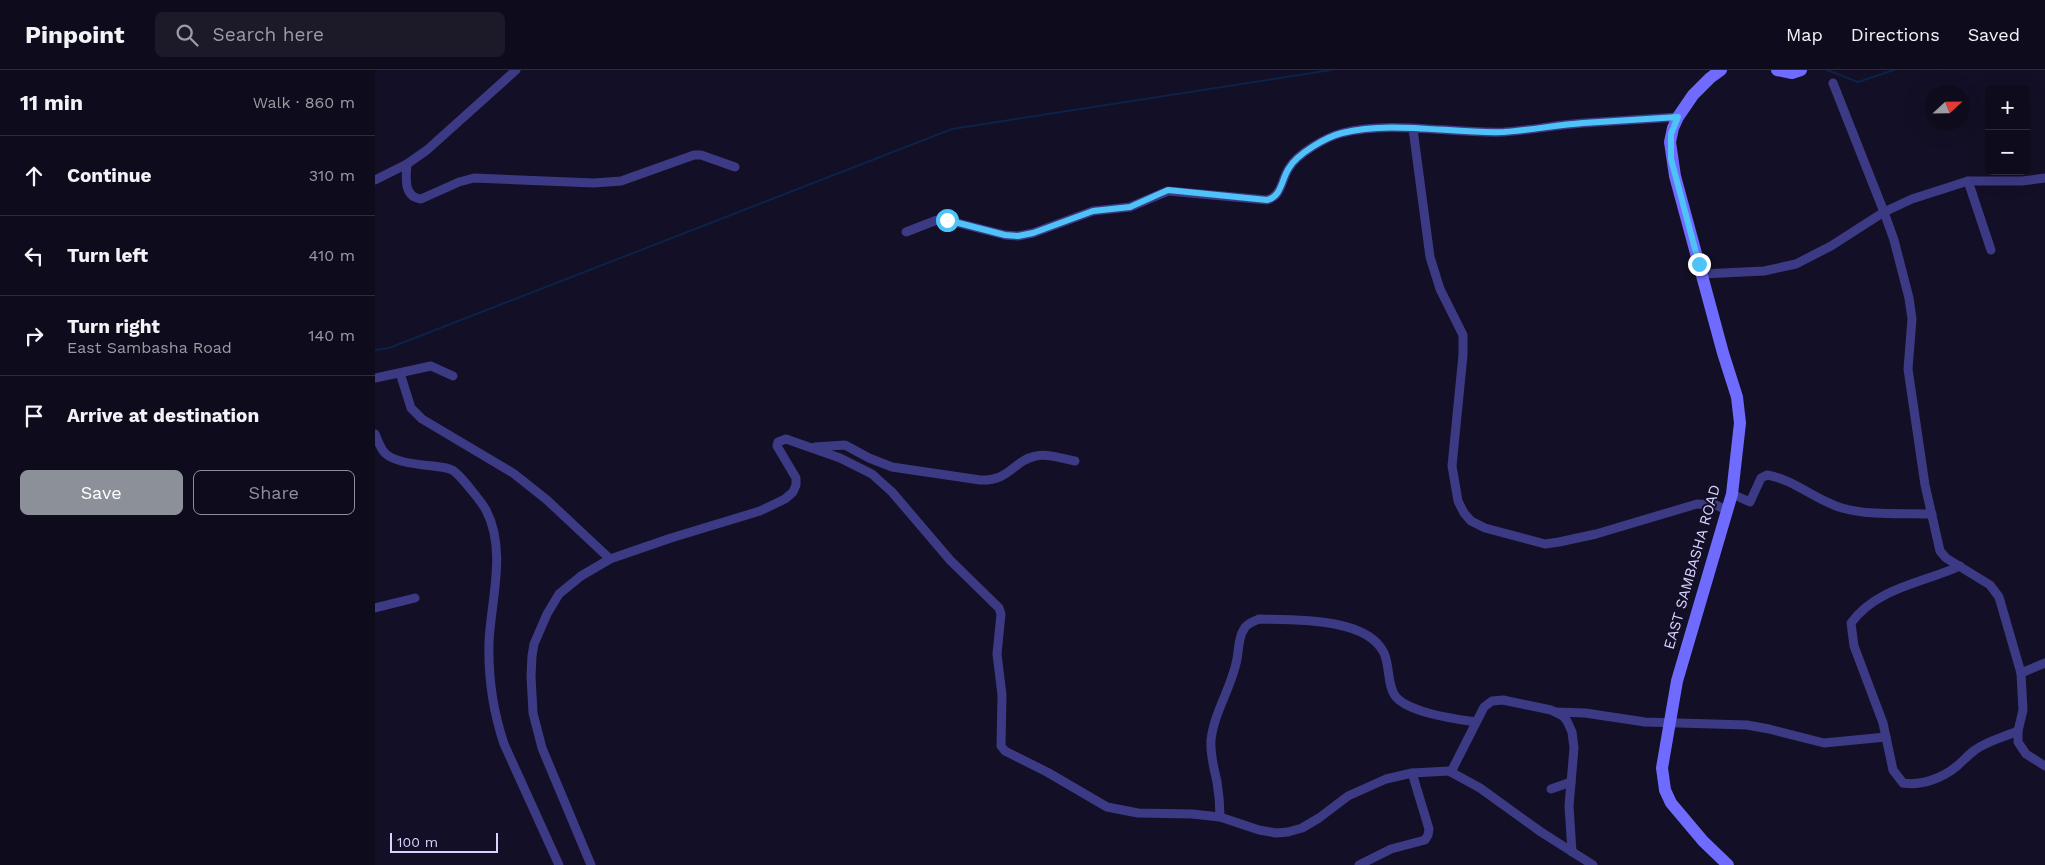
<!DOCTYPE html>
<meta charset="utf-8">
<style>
body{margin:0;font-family:"Work Sans",sans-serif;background:#1c1929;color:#f1f3f6}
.controls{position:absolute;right:15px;top:15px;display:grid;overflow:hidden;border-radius:8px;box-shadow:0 5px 20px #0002}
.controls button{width:45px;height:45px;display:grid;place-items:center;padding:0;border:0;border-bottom:1px solid #2e2b3b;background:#0e0b1c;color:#f1f3f6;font:25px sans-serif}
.compass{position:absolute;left:1550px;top:15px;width:45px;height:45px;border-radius:50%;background:#0e0b1c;box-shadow:0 5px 20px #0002;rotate:68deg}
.scale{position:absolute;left:15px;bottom:12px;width:108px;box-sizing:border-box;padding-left:5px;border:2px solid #d9d4ff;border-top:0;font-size:14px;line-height:18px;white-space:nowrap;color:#d9d4ff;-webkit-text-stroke:4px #130f26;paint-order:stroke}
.stop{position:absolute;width:15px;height:15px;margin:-11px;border:4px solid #4fc3f7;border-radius:50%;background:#fff}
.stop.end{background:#4fc3f7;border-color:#fff;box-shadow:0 1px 5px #0008}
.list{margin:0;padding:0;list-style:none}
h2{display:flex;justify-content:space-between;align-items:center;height:65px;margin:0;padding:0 20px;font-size:21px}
h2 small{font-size:16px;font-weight:400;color:#9b9ba3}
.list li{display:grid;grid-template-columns:32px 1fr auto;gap:15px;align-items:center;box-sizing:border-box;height:80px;padding:0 20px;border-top:1px solid #2e2b3b}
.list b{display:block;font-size:19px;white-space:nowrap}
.list p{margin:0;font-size:16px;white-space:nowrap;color:#9b9ba3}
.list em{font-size:16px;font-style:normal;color:#9b9ba3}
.actions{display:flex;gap:10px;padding:15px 20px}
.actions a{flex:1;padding:11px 0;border:1px solid #8c9099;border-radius:8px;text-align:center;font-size:18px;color:#8c9099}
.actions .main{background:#8c9099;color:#fff}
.icon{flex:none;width:28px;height:28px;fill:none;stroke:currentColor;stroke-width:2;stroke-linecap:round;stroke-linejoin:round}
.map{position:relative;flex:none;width:1670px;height:795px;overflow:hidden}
header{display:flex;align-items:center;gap:30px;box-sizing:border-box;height:70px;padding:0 25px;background:#0e0b1c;border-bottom:1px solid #2e2b3b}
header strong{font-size:24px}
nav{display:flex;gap:28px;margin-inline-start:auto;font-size:18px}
.search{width:350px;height:45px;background:#1c1929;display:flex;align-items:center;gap:12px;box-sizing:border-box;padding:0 18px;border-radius:8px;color:#9b9ba3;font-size:19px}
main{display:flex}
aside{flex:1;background:#0e0b1c}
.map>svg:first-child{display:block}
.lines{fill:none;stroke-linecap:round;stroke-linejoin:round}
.stream{stroke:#0c2248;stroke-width:2}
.street{stroke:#3d3a85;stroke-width:9}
.secondary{stroke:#6f6bff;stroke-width:12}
.route{stroke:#4fc3f7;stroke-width:6}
.labels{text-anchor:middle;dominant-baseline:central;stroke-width:4;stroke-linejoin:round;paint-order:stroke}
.street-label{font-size:15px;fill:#d9d4ff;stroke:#130f26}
</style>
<header>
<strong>Pinpoint</strong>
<div class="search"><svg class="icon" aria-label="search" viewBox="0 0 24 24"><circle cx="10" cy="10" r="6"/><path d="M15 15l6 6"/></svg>Search here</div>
<nav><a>Map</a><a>Directions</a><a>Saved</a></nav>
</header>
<main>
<aside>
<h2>11 min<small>Walk · 860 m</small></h2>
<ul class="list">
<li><svg class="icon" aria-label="ahead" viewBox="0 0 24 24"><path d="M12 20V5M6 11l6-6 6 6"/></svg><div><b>Continue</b></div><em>310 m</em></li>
<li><svg class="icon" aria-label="left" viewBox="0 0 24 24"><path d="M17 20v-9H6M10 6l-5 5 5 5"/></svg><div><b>Turn left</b></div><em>410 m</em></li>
<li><svg class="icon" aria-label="right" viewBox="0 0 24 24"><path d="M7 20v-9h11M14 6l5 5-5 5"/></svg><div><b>Turn right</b><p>East Sambasha Road</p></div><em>140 m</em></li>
<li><svg class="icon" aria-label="arrive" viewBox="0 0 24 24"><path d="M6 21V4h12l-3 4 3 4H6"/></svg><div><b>Arrive at destination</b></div></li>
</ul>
<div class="actions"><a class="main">Save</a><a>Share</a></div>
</aside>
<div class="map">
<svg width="1670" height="795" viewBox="0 0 1670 795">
<rect width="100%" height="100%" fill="#130f26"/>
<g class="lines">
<g class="stream">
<path d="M1452,0L1483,12L1519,0"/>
<path d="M0,280L14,278L577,59L956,0"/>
</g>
<g class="street">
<path d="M1458,13L1509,142L1519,170L1534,228L1537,249L1533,299L1550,415L1565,481L1571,488L1615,515L1624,527L1646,603L1648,640L1643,661V672L1651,684L1670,696"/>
<path d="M1038,59L1055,187L1065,219L1088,265V285L1077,396L1083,431L1089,443L1096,451L1110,458L1170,474L1184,472L1221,464L1322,434L1341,435L1353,441"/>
<path d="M32,94C31,107 28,127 46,129L84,112L99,108L219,113L246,111L319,85H326L360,97"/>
<path d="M0,110L32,94L52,80L141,0"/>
<path d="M1593,111L1616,180"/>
<path d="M531,162L562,150H571L630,165L643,166L658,163L718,141L755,137L793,121L892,130C907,126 906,110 914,98C922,84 951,67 967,63C1016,50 1078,64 1129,62C1156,60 1182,55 1208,53C1240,51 1271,49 1303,47"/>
<path d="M1327,204L1389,201L1421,194L1456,176L1509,142L1537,129L1593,111H1647L1670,108"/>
<path d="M25,303L36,338L47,349L138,403L172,430L235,489"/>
<path d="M0,308L56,296L78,306"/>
<path d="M0,364C3,370 5,379 11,384C20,392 46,395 58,396C64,397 72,397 77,400C84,403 107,433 111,440C132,481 116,529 114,572C113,607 118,641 129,674L184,795"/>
<path d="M440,377L470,375L494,388L517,397L605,410C636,411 637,391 661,386C672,383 688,389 700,391"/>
<path d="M1357,424L1375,432L1386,408L1392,405C1421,410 1441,431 1467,438C1494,446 1529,443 1557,444"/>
<path d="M1585,496C1548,513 1501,518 1476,553L1479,576L1508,653L1518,700L1528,713C1546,716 1568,708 1582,696C1588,691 1593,685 1600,680C1612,671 1629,667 1643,661"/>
<path d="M0,538L40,528"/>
<path d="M1646,603L1670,593"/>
<path d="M1181,642L1210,643L1270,652L1372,655L1394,659L1449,673L1511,667"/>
<path d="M1076,702L1109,637L1117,631L1128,630L1176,640L1188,646L1192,651L1197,662L1199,678L1194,736L1197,782"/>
<path d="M1176,719L1196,712"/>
<path d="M845,747C845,735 844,724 842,712C839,698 835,685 836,670C839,642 857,617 862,589C864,579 863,568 869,559C872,553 878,552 884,549C919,550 992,547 1009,583C1015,596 1012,616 1021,627C1035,643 1081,649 1101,652"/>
<path d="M216,795L167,678L158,643L156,606L157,586L159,574L172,544L184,524L206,506L235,489L296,468L385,441L410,429L418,422L421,415V408L402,376L403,372L411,369L465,388L497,404L517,422L575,490L624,538L626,544L622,584L627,625L626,676L630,681L672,702L732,737L763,743L817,744L845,747L884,760L901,763L913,762L927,758L944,748L973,726L1011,709L1037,703L1074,701L1105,718L1166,762L1218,795"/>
<path d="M984,795L1016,779L1050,770L1053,765L1054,759L1037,703"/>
</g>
<g class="secondary">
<path d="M1346,0L1335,8L1318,25L1303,47L1298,58L1295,72L1300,106L1348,283L1362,327L1365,353L1357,424L1302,611L1287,698L1290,720L1296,733L1328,771L1353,795"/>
<path d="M1402,0L1417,3L1426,0"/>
</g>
</g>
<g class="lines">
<path class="route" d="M572,150L630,165L643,166L658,163L718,141L755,137L793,120L892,130C907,126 906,110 914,98C922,84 951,67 967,63C1016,50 1078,64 1129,62C1156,60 1182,55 1208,53C1240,51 1271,49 1303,47L1296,64V89L1324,194"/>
</g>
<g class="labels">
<g class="street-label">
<text transform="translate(1317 497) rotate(-74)">EAST SAMBASHA ROAD</text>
</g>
</g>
</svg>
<div class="controls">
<button>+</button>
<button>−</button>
</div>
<svg class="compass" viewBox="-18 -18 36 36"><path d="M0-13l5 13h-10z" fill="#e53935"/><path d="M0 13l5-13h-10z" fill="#9b9ba3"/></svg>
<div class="scale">100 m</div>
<div class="stop" style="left:572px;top:150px"></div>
<div class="stop end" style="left:1324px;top:194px"></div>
</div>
</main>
